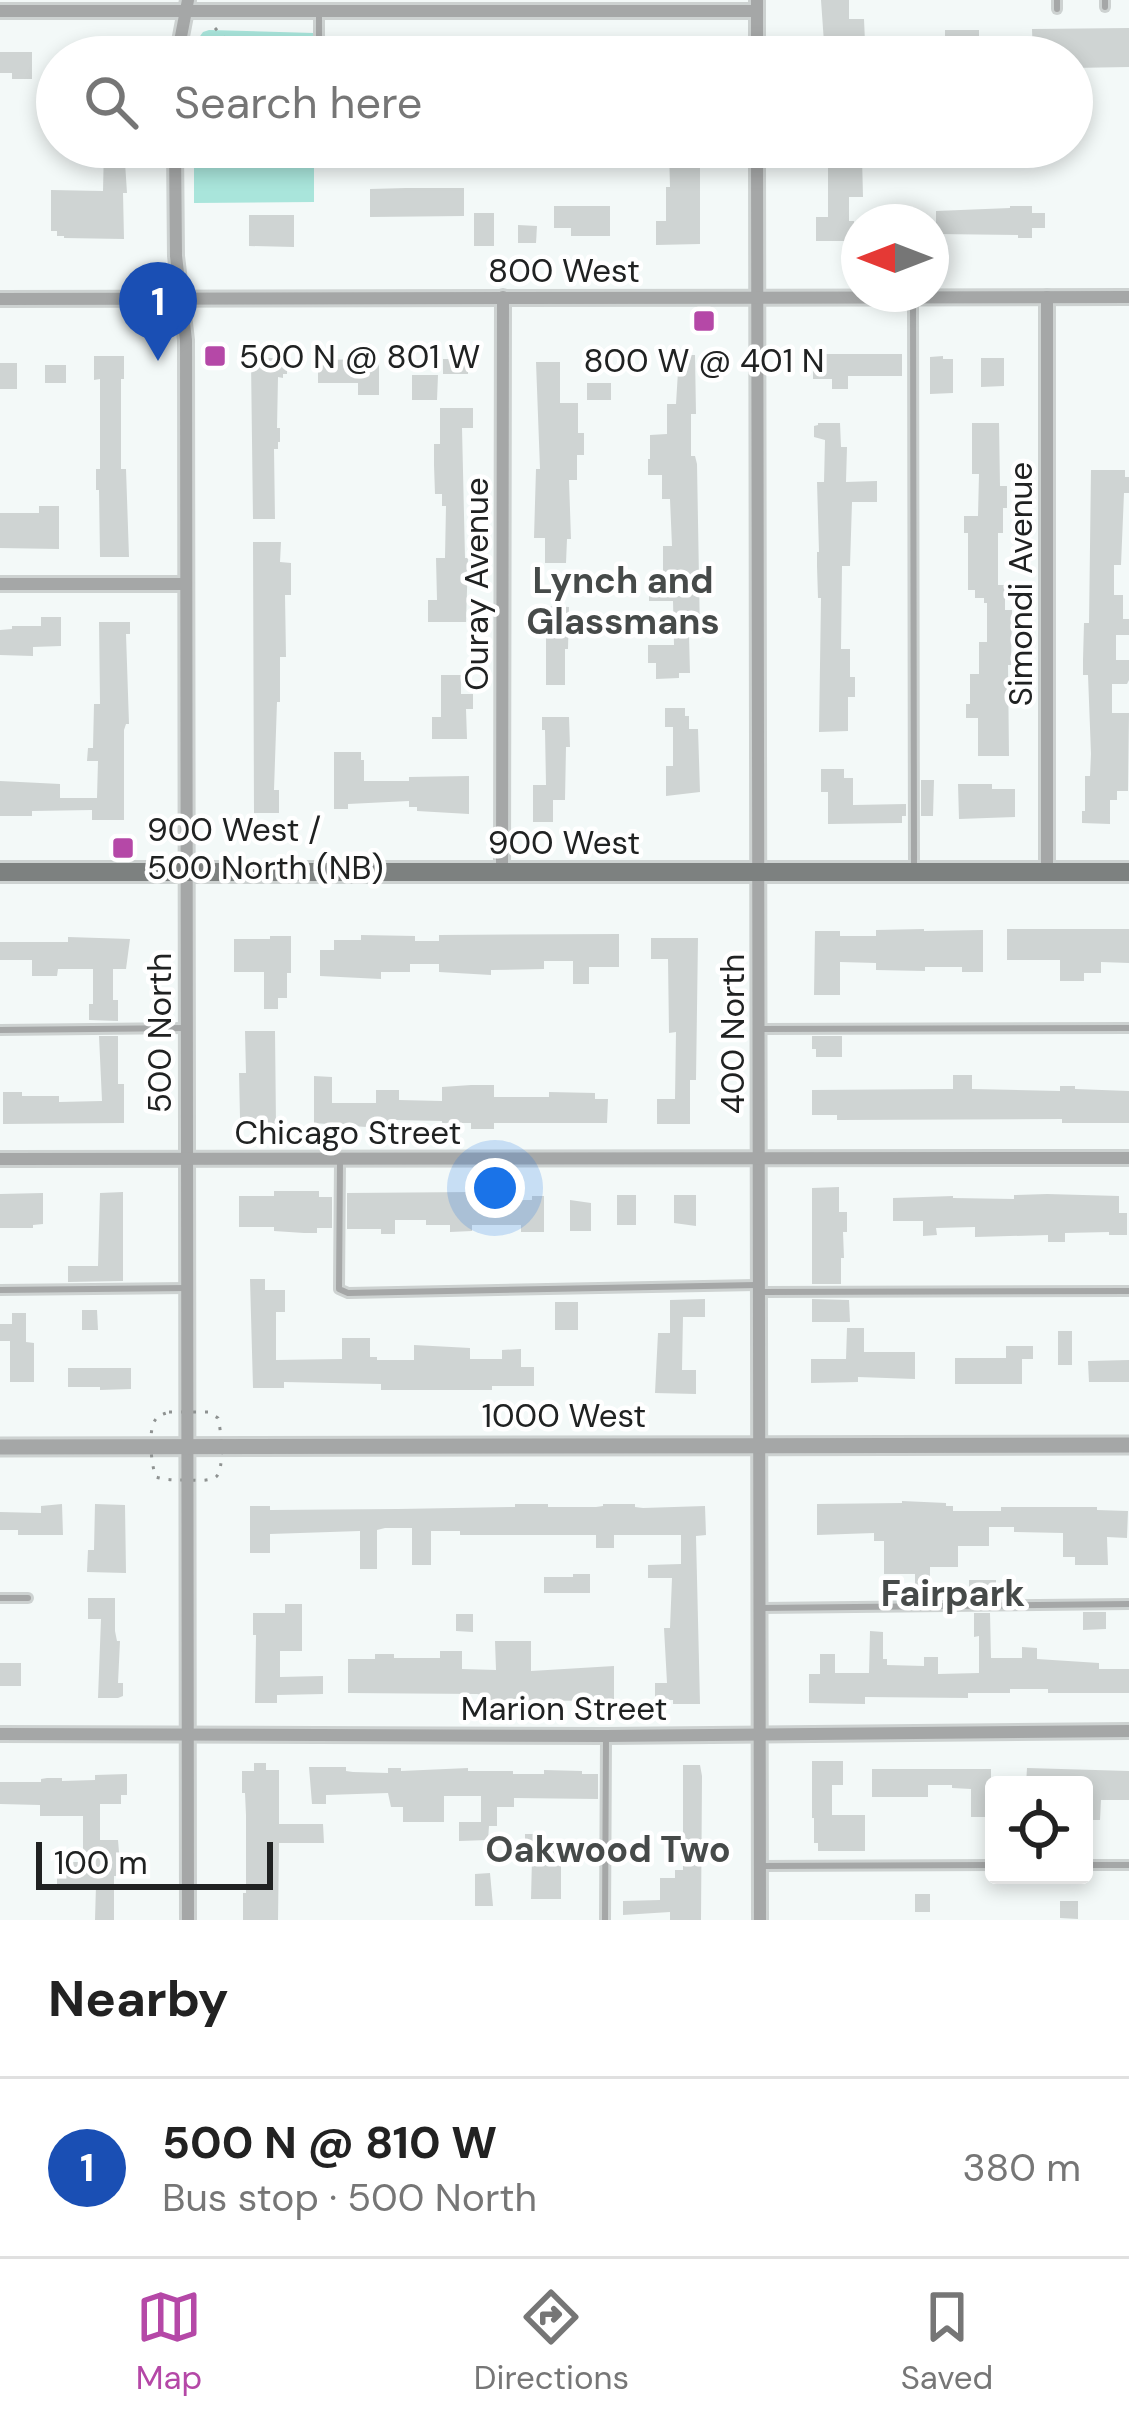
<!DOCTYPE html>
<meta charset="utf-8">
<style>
body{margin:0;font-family:"DM Sans",sans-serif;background:#f2f2f2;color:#222}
.controls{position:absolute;right:36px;bottom:36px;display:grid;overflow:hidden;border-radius:12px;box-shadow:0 6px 18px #0003}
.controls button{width:108px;height:108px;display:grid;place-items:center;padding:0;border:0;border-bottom:3px solid #e0e0e0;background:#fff;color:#222;font:60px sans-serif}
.compass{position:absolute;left:841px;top:204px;width:108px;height:108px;border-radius:50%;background:#fff;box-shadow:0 6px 18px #0003;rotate:270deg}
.scale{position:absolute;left:36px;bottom:30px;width:237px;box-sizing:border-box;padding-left:12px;border:6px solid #202222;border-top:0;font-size:33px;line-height:42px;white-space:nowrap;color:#202222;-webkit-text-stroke:9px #fff;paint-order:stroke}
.you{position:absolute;left:495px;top:1188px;width:42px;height:42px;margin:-30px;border:9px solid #fff;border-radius:50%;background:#1a73e8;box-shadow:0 0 0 18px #1a73e833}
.badge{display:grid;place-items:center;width:78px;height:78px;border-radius:50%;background:#b548a7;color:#fff;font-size:39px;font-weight:700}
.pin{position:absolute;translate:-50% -99px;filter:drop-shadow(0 3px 6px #0008)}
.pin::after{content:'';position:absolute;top:63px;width:42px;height:36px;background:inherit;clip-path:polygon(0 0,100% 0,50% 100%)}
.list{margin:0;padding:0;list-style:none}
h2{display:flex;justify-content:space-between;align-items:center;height:156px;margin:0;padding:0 48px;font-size:51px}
h2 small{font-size:39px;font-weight:400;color:#767676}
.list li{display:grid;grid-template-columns:78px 1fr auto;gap:36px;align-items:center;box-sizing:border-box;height:180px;padding:0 48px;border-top:3px solid #e0e0e0}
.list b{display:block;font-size:45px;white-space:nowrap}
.list p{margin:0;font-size:39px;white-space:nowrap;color:#767676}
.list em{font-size:39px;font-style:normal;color:#767676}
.icon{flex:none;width:66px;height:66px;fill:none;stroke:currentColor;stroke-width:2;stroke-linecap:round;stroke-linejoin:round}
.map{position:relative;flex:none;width:1129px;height:1920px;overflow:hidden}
.search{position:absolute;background:#fff;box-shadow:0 6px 18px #0003;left:36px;right:36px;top:36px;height:132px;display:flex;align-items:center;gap:30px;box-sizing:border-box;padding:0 42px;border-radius:66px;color:#767676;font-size:45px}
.sheet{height:336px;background:#fff}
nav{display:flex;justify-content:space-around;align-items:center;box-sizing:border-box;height:168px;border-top:3px solid #e0e0e0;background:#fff;font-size:33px;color:#767676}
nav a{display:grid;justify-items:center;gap:6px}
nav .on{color:#b548a7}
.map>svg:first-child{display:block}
.green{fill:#a9e5db}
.building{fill:#cfd4d3}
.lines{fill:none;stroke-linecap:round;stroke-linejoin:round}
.service-casing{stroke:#cdd2d1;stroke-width:12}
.minor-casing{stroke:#cdd2d1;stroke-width:18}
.tertiary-casing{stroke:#cdd2d1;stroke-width:21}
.secondary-casing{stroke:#cdd2d1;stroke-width:24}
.path{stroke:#8e9291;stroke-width:3;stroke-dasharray:3 9;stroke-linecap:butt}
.service{stroke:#a5a7a7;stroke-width:6}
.minor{stroke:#a5a7a7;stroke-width:12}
.tertiary{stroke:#a5a7a7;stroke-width:15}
.secondary{stroke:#7d8180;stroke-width:18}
.poi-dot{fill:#b548a7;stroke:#fff;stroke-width:4.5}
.labels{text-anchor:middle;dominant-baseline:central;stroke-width:9;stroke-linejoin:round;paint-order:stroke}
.street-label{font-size:33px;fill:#202222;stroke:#fff}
.poi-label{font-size:33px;fill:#202222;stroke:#fff;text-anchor:start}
.neighbourhood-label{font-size:36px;font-weight:bold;fill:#464a49;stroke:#fff}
</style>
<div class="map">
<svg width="1129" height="1920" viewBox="0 0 1129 1920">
<rect width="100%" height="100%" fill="#f3f9f8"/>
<g class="green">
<path d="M209,30L313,33L314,57H196L198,39L203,32Z"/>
<path d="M194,147H314V202L194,203Z"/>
</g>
<g class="building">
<path d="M821,0H849V19H864L865,42H843V57H825Z"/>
<path d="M1129,28V67L1072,68V57H1033L1032,29Z"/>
<rect x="945" y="30" width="34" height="27"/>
<path d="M606,41L622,44L634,57H593L599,45Z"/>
<path d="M0,52H32V79H12V73H0Z"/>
<path d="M104,147H124L127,193H123L124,239L64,238V236H57V231H51V190L103,191Z"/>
<path d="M828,147H853L854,157H862L863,197H849V221H854V237H848V241H816V217H828Z"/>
<path d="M700,149V244L656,245V221H666V187H670L669,150Z"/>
<path d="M406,188H464V216L370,217V189Z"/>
<path d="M554,206H610V236H571V228H554Z"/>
<path d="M1010,206H1032V213H1045V228H1032V238H1018V235L936,234V211L1010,208Z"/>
<rect x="474" y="213" width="20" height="33"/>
<path d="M249,215H294V247L249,246Z"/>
<path d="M518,225L537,226L536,243H518Z"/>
<path d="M813,354H902V376H848V389H832V379H813Z"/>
<path d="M679,355H695L696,414H691V456H695L697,464L700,636H689L690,673H679V678L656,679V663H648V645H674L673,601H649V582H663V546H672L670,499H662V475H648V459H650V435L667,434V404H676Z"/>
<path d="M94,356H124V379H121V469H126L129,557H100L99,490H96V469H100V379L94,380Z"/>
<path d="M943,356V359H953V393L930,394V357Z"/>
<path d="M255,357L287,359V374H283V378L278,377L277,428H280V442H278V449H274L275,519H253L251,361H255Z"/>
<path d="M981,358H1004V386L981,387Z"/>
<path d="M379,359V395H358V383H318V360Z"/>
<rect x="443" y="359" width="25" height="15"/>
<path d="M536,362H560V403H578V433H584V455H577V480H569L571,539H567L566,563H545V538H534L536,469H540Z"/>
<rect x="0" y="363" width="17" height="26"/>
<rect x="45" y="365" width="21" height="18"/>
<path d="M412,375H438L437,400H412Z"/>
<rect x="587" y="383" width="24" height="17"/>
<path d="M440,408H473V428H462L465,558H468L466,622H428V600H437L436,558H445L446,506H442V494H435L434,465V444H440Z"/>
<path d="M818,423H840L841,447H847L846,482L877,481V502H852L850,566H842L841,649H850V677H855V697H848V731L819,732L821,598H818L817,566V552H819L817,482H824L825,440L814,437V426L818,425Z"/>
<path d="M972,423H999L1000,486H1007V508H1003V533H998V585H1005V610H1012L1011,665H1008L1009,756H978V718H966V704H970V674H979V642H987V603H984V598H975V590H968V533H964V516H978L979,474H972Z"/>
<path d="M1091,470H1125V477H1129V493H1124L1121,565H1114V595H1123V619H1129V635H1116V660H1129V680L1127,684H1112V713H1129L1128,791H1117V800H1110V824L1082,823V811H1085V776H1090L1091,754L1088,675H1083V660L1084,623H1089Z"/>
<path d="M39,506H59V549L0,548V513H39Z"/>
<path d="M253,542H281L280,562L291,563V595H285L286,657H280V702H277L274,790H279V813H254Z"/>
<path d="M537,606L569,607L568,649H565V685H546V621H537Z"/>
<path d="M41,617H61V646L33,647V656L0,655V630L12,629V626H41Z"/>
<path d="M99,622H130V634H126L129,724H126L124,730V820H92V810L32,811V816H0V781L60,784V798H97L98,761H87L88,748H93L94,704H100Z"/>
<path d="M441,675H461V694H473V709H466L467,739H432V717H441Z"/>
<path d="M665,708H685V716H689V729H698L700,792L666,796V766H673V727H665Z"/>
<path d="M542,717H569L570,747H566L565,800H553V822H533V785H546L545,730H542Z"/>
<path d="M334,752H361V760H364V781H409V777L469,776V814L417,811V807H409V801L348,804V809H334Z"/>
<path d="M821,769H844V778H853V805L906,804V816H902V823L828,824V792H821Z"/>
<path d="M921,780H934L933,816H921Z"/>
<path d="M958,784H992V789H1015V817L959,819Z"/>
<path d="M924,929V931L983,930V972H962V967H925V971L876,970V963L840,962V995H814L815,931H840V936H876V930Z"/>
<path d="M1007,929H1129V963L1101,962V973H1084V981H1060V960H1007Z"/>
<path d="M619,934V967H589V984H573V961H544V969L491,970V975L439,972V964H410V972H381V979L320,976V950H334V940H361V935L415,936V941H439V935Z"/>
<path d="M270,936H291V973H287V998H278V1009H264V972H234V939H270Z"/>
<path d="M68,937L130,939L126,969H113V1000H118V1021L89,1020V1004H93V969H58L57,976H32V960H0V942H68Z"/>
<path d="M651,938H698L696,1080H690V1124H657V1099H675L676,1032L669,1033L668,959H651Z"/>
<path d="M245,1031H275L276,1126H245V1118H240L239,1073H246Z"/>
<path d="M99,1036H118V1084H124V1123L3,1124V1092H22V1096H59V1102L102,1101Z"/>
<path d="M812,1036H842V1057H816V1049H812Z"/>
<path d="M953,1075H972V1089L1060,1091V1086H1075V1089L1129,1091V1123H1062V1119L837,1120V1115H812V1090L953,1089Z"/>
<path d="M314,1076L332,1077V1103H376V1090H399V1100L442,1101V1087L471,1085H494V1097H549V1092L595,1093V1099H608L607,1123H494V1129H471V1123H442V1121L393,1120V1125L366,1127L314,1123Z"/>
<path d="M839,1187V1212H847V1232H843L844,1258H841V1284H812V1188Z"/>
<path d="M274,1191H319V1197H332V1228H317V1233H304L274,1231V1227H239V1196H274Z"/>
<path d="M123,1192V1281L68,1282V1266H98L100,1193Z"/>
<path d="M471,1192V1200H532V1196H544V1232H521V1225H472V1231L450,1232V1225H426V1220H395V1234H381V1229H347V1193Z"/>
<path d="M43,1193V1224L33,1225V1228H0V1194Z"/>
<path d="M1047,1194L1119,1196V1213H1127V1235H1109V1232L1065,1233V1242H1048V1235L975,1237V1227L936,1228L937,1235L923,1236V1221H893V1198L953,1196V1198L1014,1199V1195Z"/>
<rect x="617" y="1195" width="19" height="30"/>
<path d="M674,1195H696V1226L674,1223Z"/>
<path d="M570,1200L591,1203V1231H570Z"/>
<path d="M250,1279H265V1290H285V1312H276V1360L342,1359V1338H370V1357H377V1360H414V1345L470,1348V1359H502V1350L521,1349V1367H534V1386H492V1390H381V1384L284,1382V1388H253Z"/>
<path d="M705,1299V1317H683L682,1370H696V1394L655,1393L658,1333H670V1300Z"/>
<path d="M812,1299L849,1300L850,1322H812Z"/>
<rect x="555" y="1302" width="23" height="28"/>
<path d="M82,1310H97L98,1330H82Z"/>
<path d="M12,1313H26V1342L34,1343V1382H10V1341H0V1324H12Z"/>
<path d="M847,1328H864V1352H915V1379L858,1377V1382L811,1383V1359H846Z"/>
<rect x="1058" y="1331" width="14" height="34"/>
<path d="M1006,1346H1033V1359H1022V1384H955V1358H1006Z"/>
<path d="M1129,1360V1382H1089L1088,1361Z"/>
<path d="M68,1368H131V1389L100,1390V1387H68Z"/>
<path d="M902,1501L946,1503V1506H953V1511H1001V1507H1097V1510L1128,1511L1127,1538L1107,1537L1108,1565H1075V1557H1063V1533L1014,1532V1527H989V1546H958V1567H930V1597H915V1574H884V1541H874V1533L817,1535V1504L902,1503Z"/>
<path d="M62,1504L63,1535H18V1530H0V1512L41,1513V1506Z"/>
<path d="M95,1504L125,1505L126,1573L87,1572L88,1550H94Z"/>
<path d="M515,1504H548V1507H596L603,1506V1504H635V1507L643,1508L705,1506L706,1535L696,1536L700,1704H673V1700H655V1683H667L664,1628H670L672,1578H648V1565L681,1564V1535H614V1548H596V1535H460V1531H431V1565H412V1528H385L377,1530V1569H360V1531L270,1534V1553H250V1506H270V1510L398,1509L515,1507Z"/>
<path d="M573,1574H590V1593H544V1577H573Z"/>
<path d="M969,1580H996V1595L973,1598V1595H969Z"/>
<path d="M88,1598H115V1631L117,1641H120L118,1683H123V1696L118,1698H98L101,1619H88Z"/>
<path d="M285,1604H302V1651H280V1677L323,1676V1694L277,1695V1703H255L256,1635H253V1613H285Z"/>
<path d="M1083,1612H1106V1629L1083,1630Z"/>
<path d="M974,1613H990L991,1658H1022V1647L1037,1648V1659L1099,1663V1669H1129V1693H1048V1689H1010V1693H968V1698L865,1697V1704L809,1703V1674H820V1654H835V1673H869L870,1631L883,1632V1659H887V1665L924,1666V1657H938V1674L979,1673V1636L974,1637Z"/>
<path d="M456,1614H473V1632L456,1631Z"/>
<path d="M495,1641H531V1671L614,1666V1701L489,1700V1696L477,1694L348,1693V1659H375V1654H394V1658H440V1651H462V1669L496,1670Z"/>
<rect x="0" y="1663" width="21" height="23"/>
<path d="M812,1761H843V1785H832V1815H865V1851H818V1843H814V1818H812Z"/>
<path d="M254,1763H266V1770H279V1824H323L324,1843H279L278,1920H243V1893H246V1815L245,1793H242V1771H254Z"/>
<path d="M683,1765H700L702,1776L701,1920H670V1912L623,1915V1901L660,1900V1878H675V1870H683Z"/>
<path d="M309,1767H346V1771L353,1772L388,1773V1768H401V1771L468,1768V1771H513V1774H544V1770L582,1771V1774H598V1799L514,1798V1807H497V1826H489L488,1840L459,1841V1822H481V1796H444V1822H403V1807H391L388,1793L326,1795V1804H312Z"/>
<path d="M1027,1768L1129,1771V1800H1101L1100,1820H1084V1785H1026Z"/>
<path d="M872,1769H991V1817H971V1789L952,1788V1785H928V1797H872Z"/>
<path d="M127,1774V1795H121V1804H100V1840H118L121,1876H114V1920H95L96,1885H57V1862H83V1816H40V1805L0,1804V1782H41V1779L47,1778H62V1781L95,1780V1775Z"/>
<path d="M525,1834H544V1842H587V1859H561V1899H531L532,1858H525Z"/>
<path d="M490,1873L493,1906H475V1874Z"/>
<rect x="915" y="1894" width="15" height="18"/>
<path d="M1060,1901H1078V1919L1060,1918Z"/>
</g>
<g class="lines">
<defs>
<g id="service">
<path d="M1105,7V0"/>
<path d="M1057,9V0"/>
<path d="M319,11V57"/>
<path d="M330,147H337"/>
<path d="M913,299L914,868"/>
<path d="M761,1029L1129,1028"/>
<path d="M0,1030L186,1028"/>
<path d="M340,1162L339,1289L348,1293L756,1285"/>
<path d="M0,1290L187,1288"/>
<path d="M761,1292L1129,1291"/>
<path d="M0,1598H28"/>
<path d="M761,1608L1129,1604"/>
<path d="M1084,1865H1129"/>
<path d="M760,1866L994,1865"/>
<path d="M605,1920L606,1739"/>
</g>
<g id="minor">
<path d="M757,0V57"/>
<path d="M0,11H757"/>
<path d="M177,57L188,0"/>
<path d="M175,147L176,256L186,340L188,1920"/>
<path d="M757,147L760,1920"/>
<path d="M1047,297V872"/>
<path d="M0,299L1129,297"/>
<path d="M0,584H186"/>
<path d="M502,872L503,297"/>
<path d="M0,1159L1129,1158"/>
<path d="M0,1734L606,1736L1129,1731"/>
</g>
<path id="tertiary" d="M0,1447L1129,1445"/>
<path id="secondary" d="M0,872H1129"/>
</defs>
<use href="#service" class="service-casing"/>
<use href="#minor" class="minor-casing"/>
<use href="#tertiary" class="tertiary-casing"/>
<use href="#secondary" class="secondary-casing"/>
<g class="path">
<path d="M215,28L242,57"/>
<path d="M262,57L285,32"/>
<path d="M169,1412H208L218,1418C221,1429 225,1469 216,1477C208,1482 194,1480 186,1480C175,1480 166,1480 156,1477C151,1464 149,1438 153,1424C157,1415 161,1415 169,1412Z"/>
</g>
<use href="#service" class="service"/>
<use href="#minor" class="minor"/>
<use href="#tertiary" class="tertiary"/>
<use href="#secondary" class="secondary"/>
</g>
<g class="poi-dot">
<rect x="692" y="309" width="24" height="24" rx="6"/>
<rect x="203" y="344" width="24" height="24" rx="6"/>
<rect x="111" y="836" width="24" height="24" rx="6"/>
</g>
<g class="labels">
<g class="street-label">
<text x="564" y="270">800 West</text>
<text transform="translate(476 584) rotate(-90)">Ouray Avenue</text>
<text transform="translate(1020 584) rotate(-90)">Simondi Avenue</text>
<text x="564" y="842">900 West</text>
<text transform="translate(159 1033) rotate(-90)">500 North</text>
<text transform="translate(732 1034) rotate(-90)">400 North</text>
<text x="348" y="1132">Chicago Street</text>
<text x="564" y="1415">1000 West</text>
<text x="564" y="1708">Marion Street</text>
</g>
<g class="poi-label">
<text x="239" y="356">500 N @ 801 W</text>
<text x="704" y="360" text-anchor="middle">800 W @ 401 N</text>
<text x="147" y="829">900 West /<tspan x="147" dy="38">500 North (NB)</tspan></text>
</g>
<g class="neighbourhood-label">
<text x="623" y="580">Lynch and<tspan x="623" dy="41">Glassmans</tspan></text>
<text x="953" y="1593">Fairpark</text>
<text x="608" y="1849">Oakwood Two</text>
</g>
</g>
</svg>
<div class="controls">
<button><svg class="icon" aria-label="locate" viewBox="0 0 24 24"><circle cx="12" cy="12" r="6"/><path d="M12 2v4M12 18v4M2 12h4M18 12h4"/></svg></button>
</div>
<svg class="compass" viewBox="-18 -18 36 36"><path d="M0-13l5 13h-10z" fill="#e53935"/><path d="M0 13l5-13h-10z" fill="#767676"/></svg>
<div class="scale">100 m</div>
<div class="you"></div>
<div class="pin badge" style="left:158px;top:361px;background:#1a4fb4">1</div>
<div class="search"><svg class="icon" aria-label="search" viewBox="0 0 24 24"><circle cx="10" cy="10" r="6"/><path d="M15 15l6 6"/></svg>Search here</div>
</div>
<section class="sheet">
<h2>Nearby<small></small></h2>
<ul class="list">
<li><span class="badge" style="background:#1a4fb4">1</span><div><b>500 N @ 810 W</b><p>Bus stop · 500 North</p></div><em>380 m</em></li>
</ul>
</section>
<nav>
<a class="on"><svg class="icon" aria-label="map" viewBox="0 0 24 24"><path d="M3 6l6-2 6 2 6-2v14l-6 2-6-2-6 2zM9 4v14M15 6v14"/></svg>Map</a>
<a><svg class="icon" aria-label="directions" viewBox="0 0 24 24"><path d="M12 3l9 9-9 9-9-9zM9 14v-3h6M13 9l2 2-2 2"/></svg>Directions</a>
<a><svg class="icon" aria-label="saved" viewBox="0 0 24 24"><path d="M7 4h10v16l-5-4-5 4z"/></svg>Saved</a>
</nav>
